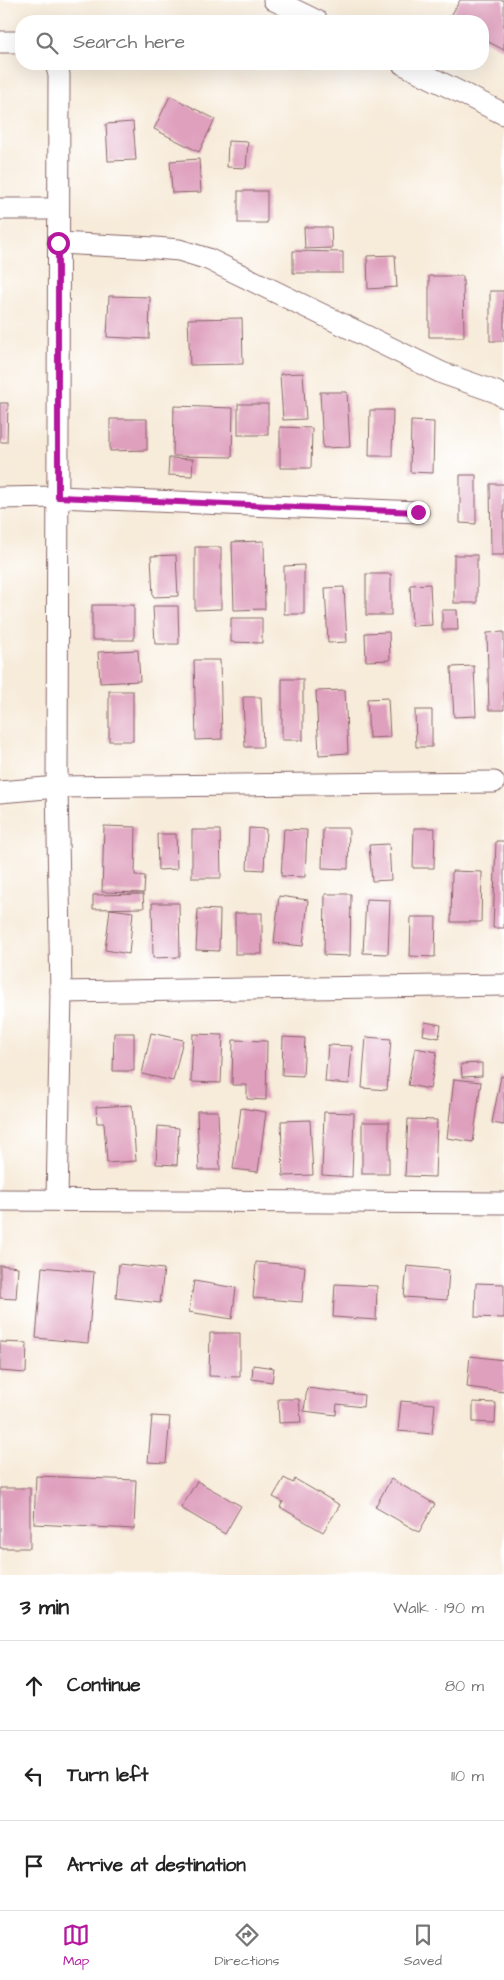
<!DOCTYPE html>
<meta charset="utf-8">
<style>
body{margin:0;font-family:"Architects Daughter",sans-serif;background:#f6f6f6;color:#222}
.stop{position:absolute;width:15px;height:15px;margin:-11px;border:4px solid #b5179e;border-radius:50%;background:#fff}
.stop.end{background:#b5179e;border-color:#fff;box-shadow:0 1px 5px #0008}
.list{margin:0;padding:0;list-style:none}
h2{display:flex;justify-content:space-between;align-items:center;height:65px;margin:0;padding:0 20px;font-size:21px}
h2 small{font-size:16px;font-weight:400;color:#767676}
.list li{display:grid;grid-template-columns:32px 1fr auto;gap:15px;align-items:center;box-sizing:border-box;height:90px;padding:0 20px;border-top:1px solid #e0e0e0}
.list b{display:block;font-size:19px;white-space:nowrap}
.list em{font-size:16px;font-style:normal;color:#767676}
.icon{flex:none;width:28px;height:28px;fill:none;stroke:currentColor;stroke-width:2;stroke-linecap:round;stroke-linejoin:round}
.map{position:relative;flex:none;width:504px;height:1575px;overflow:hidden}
.search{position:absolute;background:#fff;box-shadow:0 5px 20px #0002;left:15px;right:15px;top:15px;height:55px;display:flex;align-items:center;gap:12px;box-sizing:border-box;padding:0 18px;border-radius:20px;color:#767676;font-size:19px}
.sheet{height:335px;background:#fff}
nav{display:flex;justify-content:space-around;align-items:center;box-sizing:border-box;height:70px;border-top:1px solid #e0e0e0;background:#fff;font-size:14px;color:#767676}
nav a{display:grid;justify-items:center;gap:2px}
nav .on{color:#b5179e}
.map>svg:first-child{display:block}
.building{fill:#dfa0be}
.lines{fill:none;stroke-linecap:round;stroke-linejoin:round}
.minor-casing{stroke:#876668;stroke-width:23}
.minor{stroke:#fff;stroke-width:21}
.route{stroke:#b5179e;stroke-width:6}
</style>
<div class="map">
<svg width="504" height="1575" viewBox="0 0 504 1575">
<rect width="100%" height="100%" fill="#fff"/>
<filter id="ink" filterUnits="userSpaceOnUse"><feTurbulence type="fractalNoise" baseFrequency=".02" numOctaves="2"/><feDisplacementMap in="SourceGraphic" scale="10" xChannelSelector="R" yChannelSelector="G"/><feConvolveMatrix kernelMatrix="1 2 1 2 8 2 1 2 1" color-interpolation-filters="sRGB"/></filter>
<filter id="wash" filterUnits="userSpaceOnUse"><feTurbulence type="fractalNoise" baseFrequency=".0096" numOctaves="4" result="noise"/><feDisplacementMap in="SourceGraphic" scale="20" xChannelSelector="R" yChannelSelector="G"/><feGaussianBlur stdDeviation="1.12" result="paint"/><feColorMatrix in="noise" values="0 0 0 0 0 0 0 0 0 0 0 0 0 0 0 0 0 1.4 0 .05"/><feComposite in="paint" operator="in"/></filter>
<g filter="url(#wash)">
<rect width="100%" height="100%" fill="#f7ebd9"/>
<g id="blocks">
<g class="building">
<path d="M460,0H504V50L483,39V21H448Z"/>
<path d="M170,96L215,119L199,152L154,129Z"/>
<path d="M133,122L136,160L108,161L106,124Z"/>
<path d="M228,141L248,142L246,168L227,167Z"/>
<path d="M199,159L201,192L172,193L170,161Z"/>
<rect x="238" y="191" width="29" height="32"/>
<path d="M304,227H331L332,248L305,249Z"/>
<path d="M293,251L343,252V273H293Z"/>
<path d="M395,255L397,287L368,289L367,256Z"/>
<path d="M429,276H463L464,337H429Z"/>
<rect x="490" y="291" width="14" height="50"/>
<path d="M109,296L150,297L149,339L107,337Z"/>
<path d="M242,318L243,364L190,365L188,319Z"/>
<path d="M303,373L306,419L283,420L280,374Z"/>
<path d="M320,392H347L350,447L323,448Z"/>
<path d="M0,403H8L7,442H0Z"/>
<rect x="238" y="404" width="30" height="31"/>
<path d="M174,406L233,408L232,457L173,456Z"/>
<path d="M370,410H393L392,456H369Z"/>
<path d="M110,419H147V450L110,451Z"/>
<path d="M411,421L434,422L433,473L410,472Z"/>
<path d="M280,427L312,428L311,468H280Z"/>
<path d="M169,458L193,459L192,476L168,475Z"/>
<path d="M460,475H476V524L460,523Z"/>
<path d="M490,484H504V555H491Z"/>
<path d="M264,541L265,609L234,610L232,542Z"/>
<path d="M195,547H221V609L195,610Z"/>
<path d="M176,555L178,596L153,597L151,556Z"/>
<rect x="454" y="555" width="23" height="48"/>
<path d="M304,565V614H284V566Z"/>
<rect x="366" y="574" width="25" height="41"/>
<path d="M430,584L432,625L412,626L410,585Z"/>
<path d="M344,587L347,642L328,643L325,588Z"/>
<rect x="92" y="605" width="42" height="35"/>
<path d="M153,606H178L179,644H155Z"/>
<path d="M442,610H457L458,630H442Z"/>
<path d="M231,618H262V643L231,642Z"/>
<path d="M389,632L390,660L366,661L365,633Z"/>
<path d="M504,632V710H489L487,633Z"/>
<path d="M138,650L140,681L100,683L98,652Z"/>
<path d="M194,660H220L222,739L196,740Z"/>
<path d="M474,666L476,716L454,717L451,667Z"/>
<rect x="282" y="679" width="21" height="61"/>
<path d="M345,690L348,753L319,755L316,691Z"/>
<rect x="109" y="691" width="24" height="50"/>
<path d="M243,697H261L263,747H245Z"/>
<path d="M388,698L390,737L369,738L367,699Z"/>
<path d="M415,710H432V747H416Z"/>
<path d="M104,826L136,827L135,875L145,876L144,893L102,892Z"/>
<path d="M249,828L266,829L264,870L247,869Z"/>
<path d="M323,828H349L348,869L322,868Z"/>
<path d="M414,828H435L434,868H413Z"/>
<path d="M284,829L307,830L305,877L281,876Z"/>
<path d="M192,830H220L221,878H192Z"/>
<path d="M157,834H176L177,869L158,870Z"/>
<path d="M496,841H504V928H493Z"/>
<path d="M389,844L391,880L372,881L369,845Z"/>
<path d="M452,871L482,872L481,922H451Z"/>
<path d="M143,894L144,908L93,909V895Z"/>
<path d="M325,894H351L350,956L324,955Z"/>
<path d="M279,896L308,900L303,946L274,943Z"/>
<path d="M366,899L390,900L388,954L363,953Z"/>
<path d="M152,903H179L180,957L153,958Z"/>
<path d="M110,909L133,912L129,954L105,950Z"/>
<path d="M198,909L220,910L219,951L196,950Z"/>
<rect x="235" y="913" width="27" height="41"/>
<path d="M411,917H436L435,957L410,956Z"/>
<path d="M425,1022L441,1025L439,1038L423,1035Z"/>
<path d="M114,1033H134V1071H113Z"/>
<path d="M151,1033L183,1040L173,1081L142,1074Z"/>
<path d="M193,1034L223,1035L221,1083L191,1082Z"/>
<path d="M283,1037L305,1038L303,1076L282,1075Z"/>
<path d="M366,1037L391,1039L387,1090L362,1088Z"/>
<path d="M233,1040L267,1041L266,1100L247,1099V1085H232Z"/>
<path d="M328,1045L352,1046L349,1084L325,1082Z"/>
<path d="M415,1048L437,1052L430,1089L408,1085Z"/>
<path d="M482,1063V1076L462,1077L461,1064Z"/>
<path d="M501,1076L504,1077V1125L492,1123Z"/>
<path d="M454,1079L481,1082L473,1142L447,1138Z"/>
<path d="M132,1105L136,1161L107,1163L104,1123H97L96,1107Z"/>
<path d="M241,1108L266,1112L258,1172L233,1169Z"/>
<path d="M197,1111H218L220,1170H199Z"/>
<path d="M324,1112L354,1113L352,1177L322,1175Z"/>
<path d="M408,1119L437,1120L435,1177L405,1176Z"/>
<path d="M310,1120L313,1175L283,1176L281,1121Z"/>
<rect x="362" y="1122" width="27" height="52"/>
<path d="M158,1126L179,1128L177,1165L156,1164Z"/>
<path d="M256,1262L305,1266L302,1302L253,1298Z"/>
<path d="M119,1264L164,1269L160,1303L116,1298Z"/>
<path d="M0,1265L18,1267L16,1299L0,1298Z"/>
<path d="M407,1266L449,1270L447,1300L404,1297Z"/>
<path d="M42,1267L94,1272L88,1343L36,1338Z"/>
<path d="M194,1281L236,1288L232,1319L189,1312Z"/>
<path d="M476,1283L504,1284V1318L475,1317Z"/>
<path d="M335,1284L377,1286L376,1320L333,1317Z"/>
<path d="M210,1333H240V1377L209,1376Z"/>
<path d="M0,1342L27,1343L26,1373L0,1371Z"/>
<path d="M470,1356L504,1360V1392L467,1387Z"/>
<path d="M253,1365L274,1368L272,1382L252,1379Z"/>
<path d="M307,1388L364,1395L363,1407L337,1404L336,1415L304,1411Z"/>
<path d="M278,1399H299L301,1422L279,1423Z"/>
<path d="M401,1401L435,1404L432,1434L398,1431Z"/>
<path d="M473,1402L496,1403L495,1423L473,1422Z"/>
<path d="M152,1416L170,1417L166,1463L148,1462Z"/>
<path d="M36,1476L136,1480L134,1529L34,1524Z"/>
<path d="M284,1478L293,1483L295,1479L340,1505L323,1532L280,1507L283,1502L273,1497Z"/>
<path d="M391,1479L435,1504L419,1532L375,1507Z"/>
<path d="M197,1481L241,1506L225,1534L181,1508Z"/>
<rect x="0" y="1488" width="30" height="60"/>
</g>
</g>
</g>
<g filter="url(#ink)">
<use href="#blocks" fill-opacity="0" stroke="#876668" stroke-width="1"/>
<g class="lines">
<defs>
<g id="minor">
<path d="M274,0L317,21"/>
<path d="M0,42H21"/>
<path d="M56,64L59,75L57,787L61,992L57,1200"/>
<path d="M403,64L504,114"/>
<path d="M0,209H57"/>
<path d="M58,243L155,248L179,250L208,259L442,373L496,392L504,397"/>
<path d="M0,498L58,497L418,512"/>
<path d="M0,792L57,787L494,782"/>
<path d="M61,992L504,985"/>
<path d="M0,1200L504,1203"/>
</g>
</defs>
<use href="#minor" class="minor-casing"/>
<use href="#minor" class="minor"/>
</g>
</g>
<g class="lines" filter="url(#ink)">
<path class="route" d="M58,243V497L418,512"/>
</g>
</svg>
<div class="stop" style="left:58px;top:243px"></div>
<div class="stop end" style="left:418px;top:512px"></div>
<div class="search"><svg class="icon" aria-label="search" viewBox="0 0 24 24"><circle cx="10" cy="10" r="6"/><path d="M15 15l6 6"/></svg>Search here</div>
</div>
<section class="sheet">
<h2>3 min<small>Walk · 190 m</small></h2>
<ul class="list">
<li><svg class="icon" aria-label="ahead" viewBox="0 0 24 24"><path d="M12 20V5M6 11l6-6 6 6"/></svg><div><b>Continue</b></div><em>80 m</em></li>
<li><svg class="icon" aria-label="left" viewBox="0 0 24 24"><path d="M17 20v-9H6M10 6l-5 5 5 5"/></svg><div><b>Turn left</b></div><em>110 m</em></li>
<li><svg class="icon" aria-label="arrive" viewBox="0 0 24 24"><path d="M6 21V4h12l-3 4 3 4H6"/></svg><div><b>Arrive at destination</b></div></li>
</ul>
</section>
<nav>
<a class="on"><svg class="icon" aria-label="map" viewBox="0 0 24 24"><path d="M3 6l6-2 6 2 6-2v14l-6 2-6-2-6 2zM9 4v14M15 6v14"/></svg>Map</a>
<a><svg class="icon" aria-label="directions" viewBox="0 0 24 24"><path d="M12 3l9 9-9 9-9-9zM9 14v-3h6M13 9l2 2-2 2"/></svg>Directions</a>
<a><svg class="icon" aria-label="saved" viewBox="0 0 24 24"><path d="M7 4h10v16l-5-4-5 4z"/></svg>Saved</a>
</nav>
